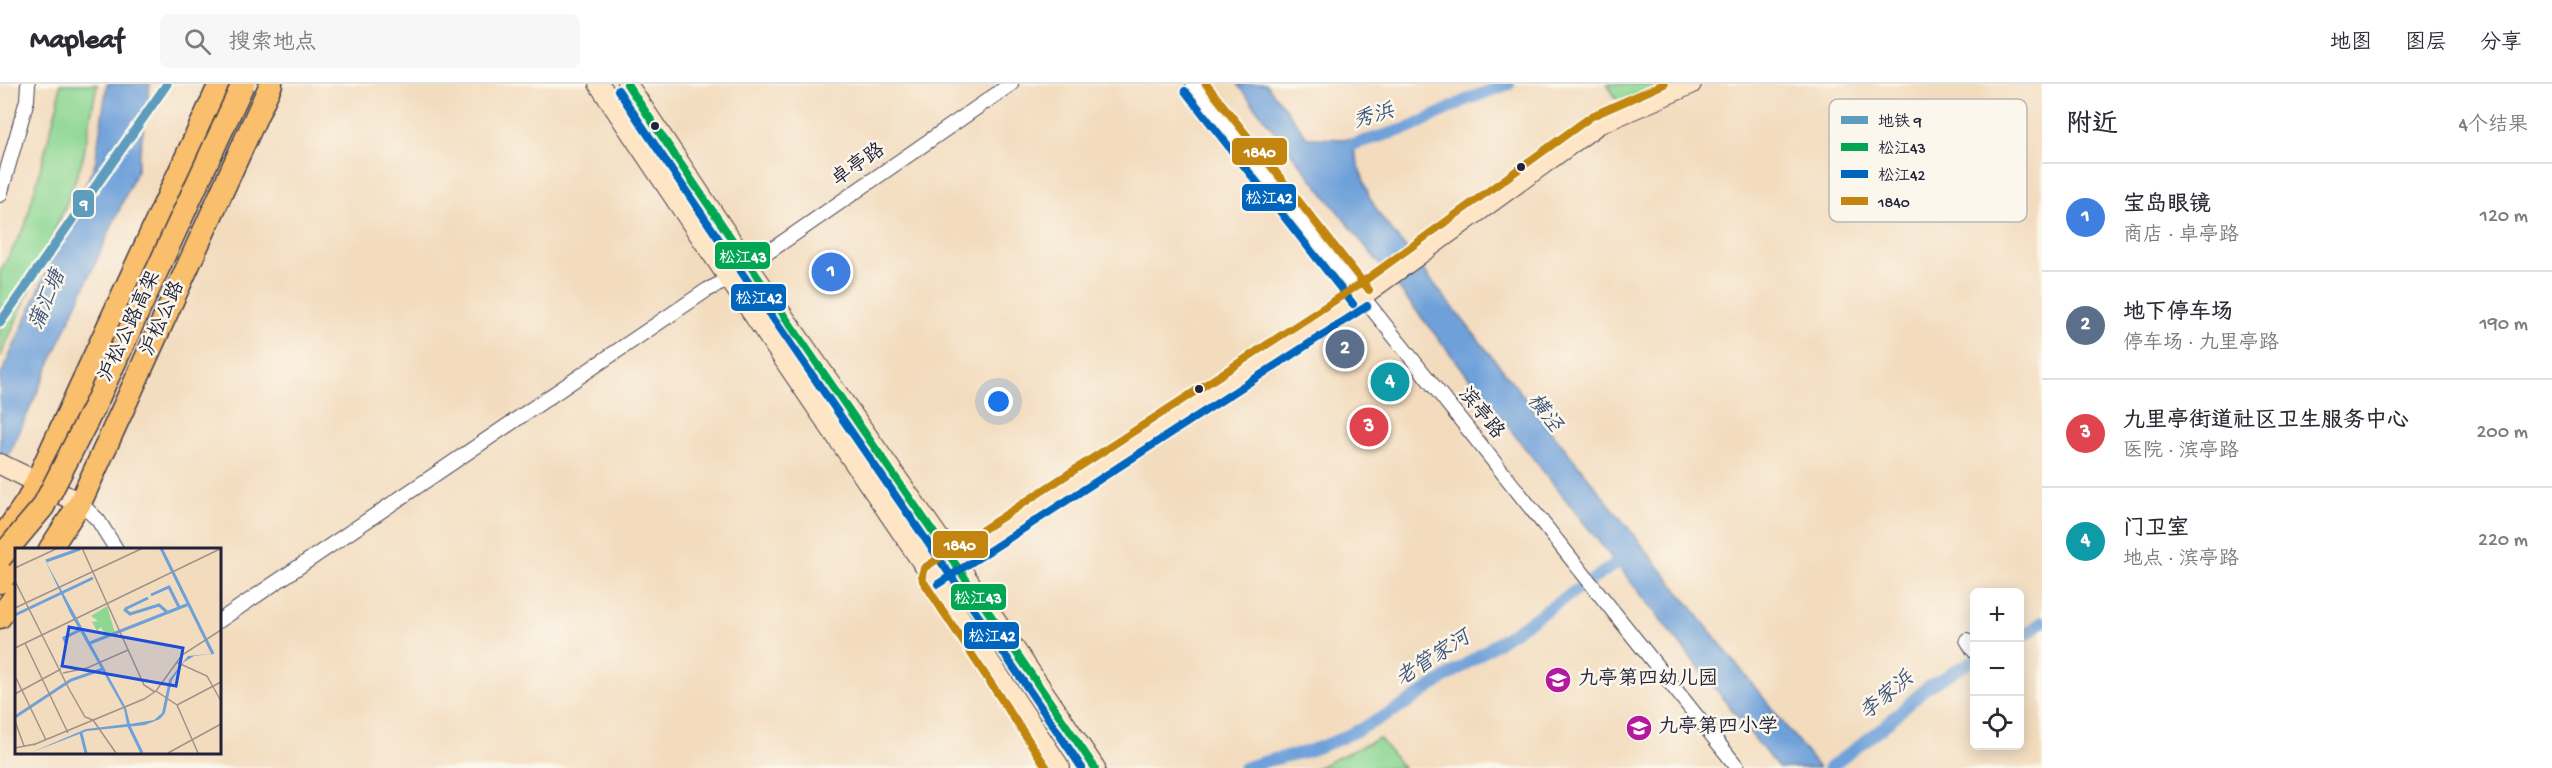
<!DOCTYPE html>
<html lang="zh">
<meta charset="utf-8">
<style>
body{margin:0;font-family:"Gochi Hand","LXGW WenKai TC",sans-serif;background:#f7f7f7;color:#2b2b33}
.controls{position:absolute;right:18px;bottom:18px;display:grid;overflow:hidden;border-radius:9px;box-shadow:0 3px 15px #0003}
.controls button{width:54px;height:54px;display:grid;place-items:center;padding:0;border:0;border-bottom:2px solid #e1e1e2;background:#fff;color:#2b2b33;font:30px sans-serif}
.you{position:absolute;left:999px;top:318px;width:21px;height:21px;margin:-15px;border:4px solid #fff;border-radius:50%;background:#1a73e8;box-shadow:0 0 0 9px #1a73e833}
.badge{display:grid;place-items:center;width:39px;height:39px;border-radius:50%;background:#b5179e;color:#fff;font-size:20px;font-weight:700}
.pin{position:absolute;translate:-50% -50%;border:3px solid #fff;box-shadow:0 2px 6px #0006}
.list{margin:0;padding:0;list-style:none}
h2{display:flex;justify-content:space-between;align-items:center;height:78px;margin:0;padding:0 24px;font-size:26px}
h2 small{font-size:20px;font-weight:400;color:#7c7c81}
.list li{display:grid;grid-template-columns:39px 1fr auto;gap:18px;align-items:center;box-sizing:border-box;height:108px;padding:0 24px;border-top:2px solid #e1e1e2}
.list b{display:block;font-size:22px;white-space:nowrap}
.list p{margin:0;font-size:20px;white-space:nowrap;color:#7c7c81}
.list em{font-size:20px;font-style:normal;color:#7c7c81}
.icon{flex:none;width:33px;height:33px;fill:none;stroke:currentColor;stroke-width:2;stroke-linecap:round;stroke-linejoin:round}
.map{position:relative;flex:none;width:2042px;height:684px;overflow:hidden}
header{display:flex;align-items:center;gap:36px;box-sizing:border-box;height:84px;padding:0 30px;background:#fff;border-bottom:2px solid #e1e1e2}
header strong{font-size:28px}
nav{display:flex;gap:33px;margin-inline-start:auto;font-size:21px}
.search{width:420px;height:54px;background:#f7f7f7;display:flex;align-items:center;gap:15px;box-sizing:border-box;padding:0 21px;border-radius:9px;color:#7c7c81;font-size:22px}
main{display:flex}
aside{flex:1;background:#fff}
.map>svg:first-child{display:block}
.green{fill:#8dd793;stroke:#587c67;stroke-width:1.5}
.water{fill:#6ea0d9;stroke:#48618a;stroke-width:1.5}
.lines{fill:none;stroke-linecap:round;stroke-linejoin:round}
.canal{stroke:#6ea0d9;stroke-width:12}
.street-casing{stroke:#413e4f;stroke-width:16}
.secondary-casing{stroke:#413e4f;stroke-width:22}
.primary-casing{stroke:#413e4f;stroke-width:25}
.street{stroke:#fff;stroke-width:14}
.secondary{stroke:#fde5c5;stroke-width:20}
.primary{stroke:#f9bf6d;stroke-width:22}
.primary-bridge-casing{stroke:#413e4f;stroke-width:25;stroke-linecap:butt}
.primary-bridge{stroke:#f9bf6d;stroke-width:22}
.bus-1-casing{stroke:#fbf7ec;stroke-width:12}
.bus-2-casing{stroke:#fbf7ec;stroke-width:12}
.bus-3-casing{stroke:#fbf7ec;stroke-width:12}
.bus-1{stroke:#00a651;stroke-width:8}
.bus-2{stroke:#0065bd;stroke-width:8}
.bus-3{stroke:#c2850f;stroke-width:8}
.metro-1-casing{stroke:#fbf7ec;stroke-width:14}
.metro-1{stroke:#5d9cbd;stroke-width:9}
.bus-dot{fill:#22223b;stroke:#fbf7ec;stroke-width:2}
.labels{text-anchor:middle;dominant-baseline:central;stroke-width:5;stroke-linejoin:round;paint-order:stroke}
.street-label{font-size:20px;fill:#22223b;stroke:#fbf7ec}
.poi-label{font-size:20px;fill:#22223b;stroke:#fbf7ec;text-anchor:start}
.water-label{font-size:21px;font-style:italic;fill:#40547a;stroke:#fbf7ec}
.inset-river{fill:none;stroke:#6ea0d9;stroke-width:3}
.inset-road{fill:none;stroke:#9f928a;stroke-width:1.5}
.view{fill:#1d4ed8;fill-opacity:0.15;stroke:#1d4ed8;stroke-width:3}
.inset-edge{fill:none;stroke:#22223b;stroke-width:3}
.key{fill:#fbf7ec;stroke:#bab7b7;stroke-width:1.5}
.key-label{font-size:16px;fill:#22223b}
.line-badge{stroke:#fbf7ec;stroke-width:2}
.badge-label{font-size:16px;text-anchor:middle;font-weight:bold;fill:#fff}
</style>
<header>
<strong>Mapleaf</strong>
<div class="search"><svg class="icon" aria-label="search" viewBox="0 0 24 24"><circle cx="10" cy="10" r="6"/><path d="M15 15l6 6"/></svg>搜索地点</div>
<nav><a>地图</a><a>图层</a><a>分享</a></nav>
</header>
<main>
<div class="map">
<svg width="2042" height="684" viewBox="0 0 2042 684">
<rect width="100%" height="100%" fill="#fbf7ec"/>
<filter id="ink" filterUnits="userSpaceOnUse"><feTurbulence type="fractalNoise" baseFrequency=".0167" numOctaves="2"/><feDisplacementMap in="SourceGraphic" scale="12" xChannelSelector="R" yChannelSelector="G"/><feConvolveMatrix kernelMatrix="1 2 1 2 8 2 1 2 1" color-interpolation-filters="sRGB"/></filter>
<filter id="wash" filterUnits="userSpaceOnUse"><feTurbulence type="fractalNoise" baseFrequency=".008" numOctaves="4" result="noise"/><feDisplacementMap in="SourceGraphic" scale="24" xChannelSelector="R" yChannelSelector="G"/><feGaussianBlur stdDeviation="1.35" result="paint"/><feColorMatrix in="noise" values="0 0 0 0 0 0 0 0 0 0 0 0 0 0 0 0 0 1.4 0 .05"/><feComposite in="paint" operator="in"/></filter>
<g filter="url(#wash)">
<rect width="100%" height="100%" fill="#f3dcbe"/>
<g class="green">
<path d="M60,0H97L83,74L68,116L0,274V188L25,142L58,19Z"/>
<path d="M1607,0H1663L1619,19Z"/>
<path d="M1379,654L1403,684H1314H1316Z"/>
</g>
<g class="water">
<path d="M107,0H150L137,86L0,391V293L95,80Z"/>
<path d="M1237,0H1266L1308,54L1350,55L1369,112L1381,133L1819,684H1778Z"/>
</g>
<g class="lines">
<g class="canal">
<path d="M1337,65L1412,43L1468,15L1509,0"/>
<path d="M2020,555L2042,538"/>
<path d="M1244,684C1265,676 1286,673 1308,667C1343,656 1376,637 1409,618L1629,471"/>
<path d="M1829,684L1881,645L1927,603L1974,576"/>
</g>
</g>
</g>
<g filter="url(#ink)">
<g class="lines">
<defs>
<g id="street">
<path d="M1193,0L1738,684"/>
<path d="M0,111L27,16L28,0"/>
<path d="M80,419L98,436L116,465"/>
<path d="M219,537L707,206L728,196L1011,0"/>
<path d="M1967,556L1974,567"/>
</g>
<g id="secondary">
<path d="M599,0C750,230 909,454 1060,684"/>
<path d="M627,0L748,182L955,477L1095,684"/>
<path d="M0,380L80,419"/>
<path d="M932,491L1366,209L1598,40L1691,0"/>
</g>
<g id="primary">
<path d="M0,457L28,416L220,0"/>
<path d="M50,465L80,419L271,0"/>
<path d="M0,498L16,478"/>
<path d="M0,533L16,511"/>
</g>
</defs>
<use href="#street" class="street-casing"/>
<use href="#secondary" class="secondary-casing"/>
<use href="#primary" class="primary-casing"/>
<use href="#street" class="street"/>
<use href="#secondary" class="secondary"/>
<use href="#primary" class="primary"/>
<defs>
<path id="primary-bridge" d="M0,474L43,423L95,321L243,0"/>
</defs>
<use href="#primary-bridge" class="primary-bridge-casing"/>
<use href="#primary-bridge" class="primary-bridge"/>
<defs>
<path id="bus-1" d="M627,0C780,230 940,455 1095,684"/>
<g id="bus-2">
<path d="M618,6C770,234 929,457 1082,684"/>
<path d="M1185,7L1353,220"/>
<path d="M938,500L1367,222"/>
</g>
<g id="bus-3">
<path d="M1206,0L1369,206"/>
<path d="M1047,684L923,497L922,491L924,484L1360,200L1592,32L1664,0"/>
</g>
</defs>
<use href="#bus-1" class="bus-1-casing"/>
<use href="#bus-2" class="bus-2-casing"/>
<use href="#bus-3" class="bus-3-casing"/>
<use href="#bus-1" class="bus-1"/>
<use href="#bus-2" class="bus-2"/>
<use href="#bus-3" class="bus-3"/>
<defs>
<path id="metro-1" d="M0,239L167,0"/>
</defs>
<use href="#metro-1" class="metro-1-casing"/>
<use href="#metro-1" class="metro-1"/>
</g>
</g>
<defs>
<symbol id="school-disc" viewBox="-11 -11 22 22"><circle r="9.5" fill="#b5179e" stroke="#fbf7ec"/><path d="M0-5L7-2L0 1L-7-2ZM-4 1L0 2.5L4 1V4Q0 6-4 4Z" fill="#fff"/></symbol>
</defs>
<g fill-rule="evenodd">
<use href="#school-disc" x="1543" y="581" width="30" height="30"/>
<use href="#school-disc" x="1624" y="629" width="30" height="30"/>
</g>
<g class="bus-dot">
<circle cx="655" cy="42" r="5"/>
<circle cx="1521" cy="83" r="5"/>
<circle cx="1199" cy="305" r="5"/>
</g>
<g class="labels">
<g class="street-label">
<text transform="translate(859 82) rotate(-35)">卓亭路</text>
<text transform="translate(164 235) rotate(-66)">沪松公路</text>
<text transform="translate(131 243) rotate(-65)">沪松公路高架</text>
<text transform="translate(1480 330) rotate(51)">滨亭路</text>
</g>
<g class="poi-label">
<text x="1578" y="596">九亭第四幼儿园</text>
<text x="1658" y="644">九亭第四小学</text>
</g>
<g class="water-label">
<text transform="translate(1374 34) rotate(-16)">秀浜</text>
<text transform="translate(49 217) rotate(-67)">蒲汇塘</text>
<text transform="translate(1543 330) rotate(52)">横泾</text>
<text transform="translate(1434 576) rotate(-33)">老管家河</text>
<text transform="translate(1888 613) rotate(-40)">李家浜</text>
</g>
</g>
<g transform="translate(15 464)">
<rect width="206" height="206" fill="#f3dcbe"/>
<path d="M92,58L100,85L91,88L86,79L82,83L77,74L83,73L76,68Z" fill="#8dd793"/>
<path d="M30,12L111,160L115,176L139,172L147,165L154,132L173,108L205,105L179,108L169,114L157,132L150,165L145,171L130,177L72,183L15,205L71,181L112,176L109,161L55,65Z" fill="#6ea0d9"/>
<path class="inset-river" d="M146,0L198,106M31,13L65,1M136,47L154,39L165,61M109,61L115,66L144,57L152,64M110,61L133,50M0,67L78,30M51,95L49,90L67,81M75,95L174,56M0,169L56,132L88,121M113,176L127,205M66,185L71,205"/>
<path class="inset-road" d="M67,0L129,137L140,144M0,20L43,0M0,33L54,141L70,169L78,172M0,60L128,0M10,95L53,185M0,100L205,1M161,114L192,128L206,153M48,125L72,120L113,102M0,128L31,192M141,143L162,157L183,205M0,146L46,121M162,157L206,134M78,172L101,205M0,173L9,198M18,197L129,151L141,143L167,107L206,82M0,200L20,196M153,205L206,176"/>
<path class="view" d="M54,79L168,100L161,138L47,118Z"/>
<rect width="206" height="206" class="inset-edge"/>
</g>
<rect x="1829" y="15" width="198" height="123" rx="9" class="key"/>
<rect x="1841" y="32" width="27" height="8" fill="#5d9cbd"/>
<rect x="1841" y="59" width="27" height="8" fill="#00a651"/>
<rect x="1841" y="86" width="27" height="8" fill="#0065bd"/>
<rect x="1841" y="113" width="27" height="8" fill="#c2850f"/>
<g class="key-label">
<text x="1878" y="42">地铁 9</text>
<text x="1878" y="69">松江43</text>
<text x="1878" y="96">松江42</text>
<text x="1878" y="123">1840</text>
</g>
<g class="line-badge">
<rect x="1231" y="53" width="57" height="29" rx="6" fill="#c2850f"/>
<rect x="1241" y="99" width="56" height="29" rx="6" fill="#0065bd"/>
<rect x="72" y="105" width="23" height="29" rx="6" fill="#5d9cbd"/>
<rect x="714" y="157" width="57" height="29" rx="6" fill="#00a651"/>
<rect x="730" y="199" width="57" height="29" rx="6" fill="#0065bd"/>
<rect x="932" y="446" width="57" height="29" rx="6" fill="#c2850f"/>
<rect x="950" y="499" width="57" height="28" rx="6" fill="#00a651"/>
<rect x="963" y="537" width="57" height="29" rx="6" fill="#0065bd"/>
</g>
<g class="badge-label">
<text x="1260" y="73">1840</text>
<text x="1269" y="119">松江42</text>
<text x="84" y="125">9</text>
<text x="743" y="178">松江43</text>
<text x="759" y="219">松江42</text>
<text x="960" y="466">1840</text>
<text x="978" y="519">松江43</text>
<text x="992" y="557">松江42</text>
</g>
</svg>
<div class="controls">
<button>+</button>
<button>−</button>
<button><svg class="icon" aria-label="locate" viewBox="0 0 24 24"><circle cx="12" cy="12" r="6"/><path d="M12 2v4M12 18v4M2 12h4M18 12h4"/></svg></button>
</div>
<div class="you"></div>
<div class="pin badge" style="left:831px;top:188px;background:#3f7fe0">1</div>
<div class="pin badge" style="left:1345px;top:265px;background:#5c6f8a">2</div>
<div class="pin badge" style="left:1369px;top:343px;background:#e0444e">3</div>
<div class="pin badge" style="left:1390px;top:298px;background:#0f9aa8">4</div>
</div>
<aside>
<h2>附近<small>4个结果</small></h2>
<ul class="list">
<li><span class="badge" style="background:#3f7fe0">1</span><div><b>宝岛眼镜</b><p>商店 · 卓亭路</p></div><em>120 m</em></li>
<li><span class="badge" style="background:#5c6f8a">2</span><div><b>地下停车场</b><p>停车场 · 九里亭路</p></div><em>190 m</em></li>
<li><span class="badge" style="background:#e0444e">3</span><div><b>九里亭街道社区卫生服务中心</b><p>医院 · 滨亭路</p></div><em>200 m</em></li>
<li><span class="badge" style="background:#0f9aa8">4</span><div><b>门卫室</b><p>地点 · 滨亭路</p></div><em>220 m</em></li>
</ul>
</aside>
</main>
